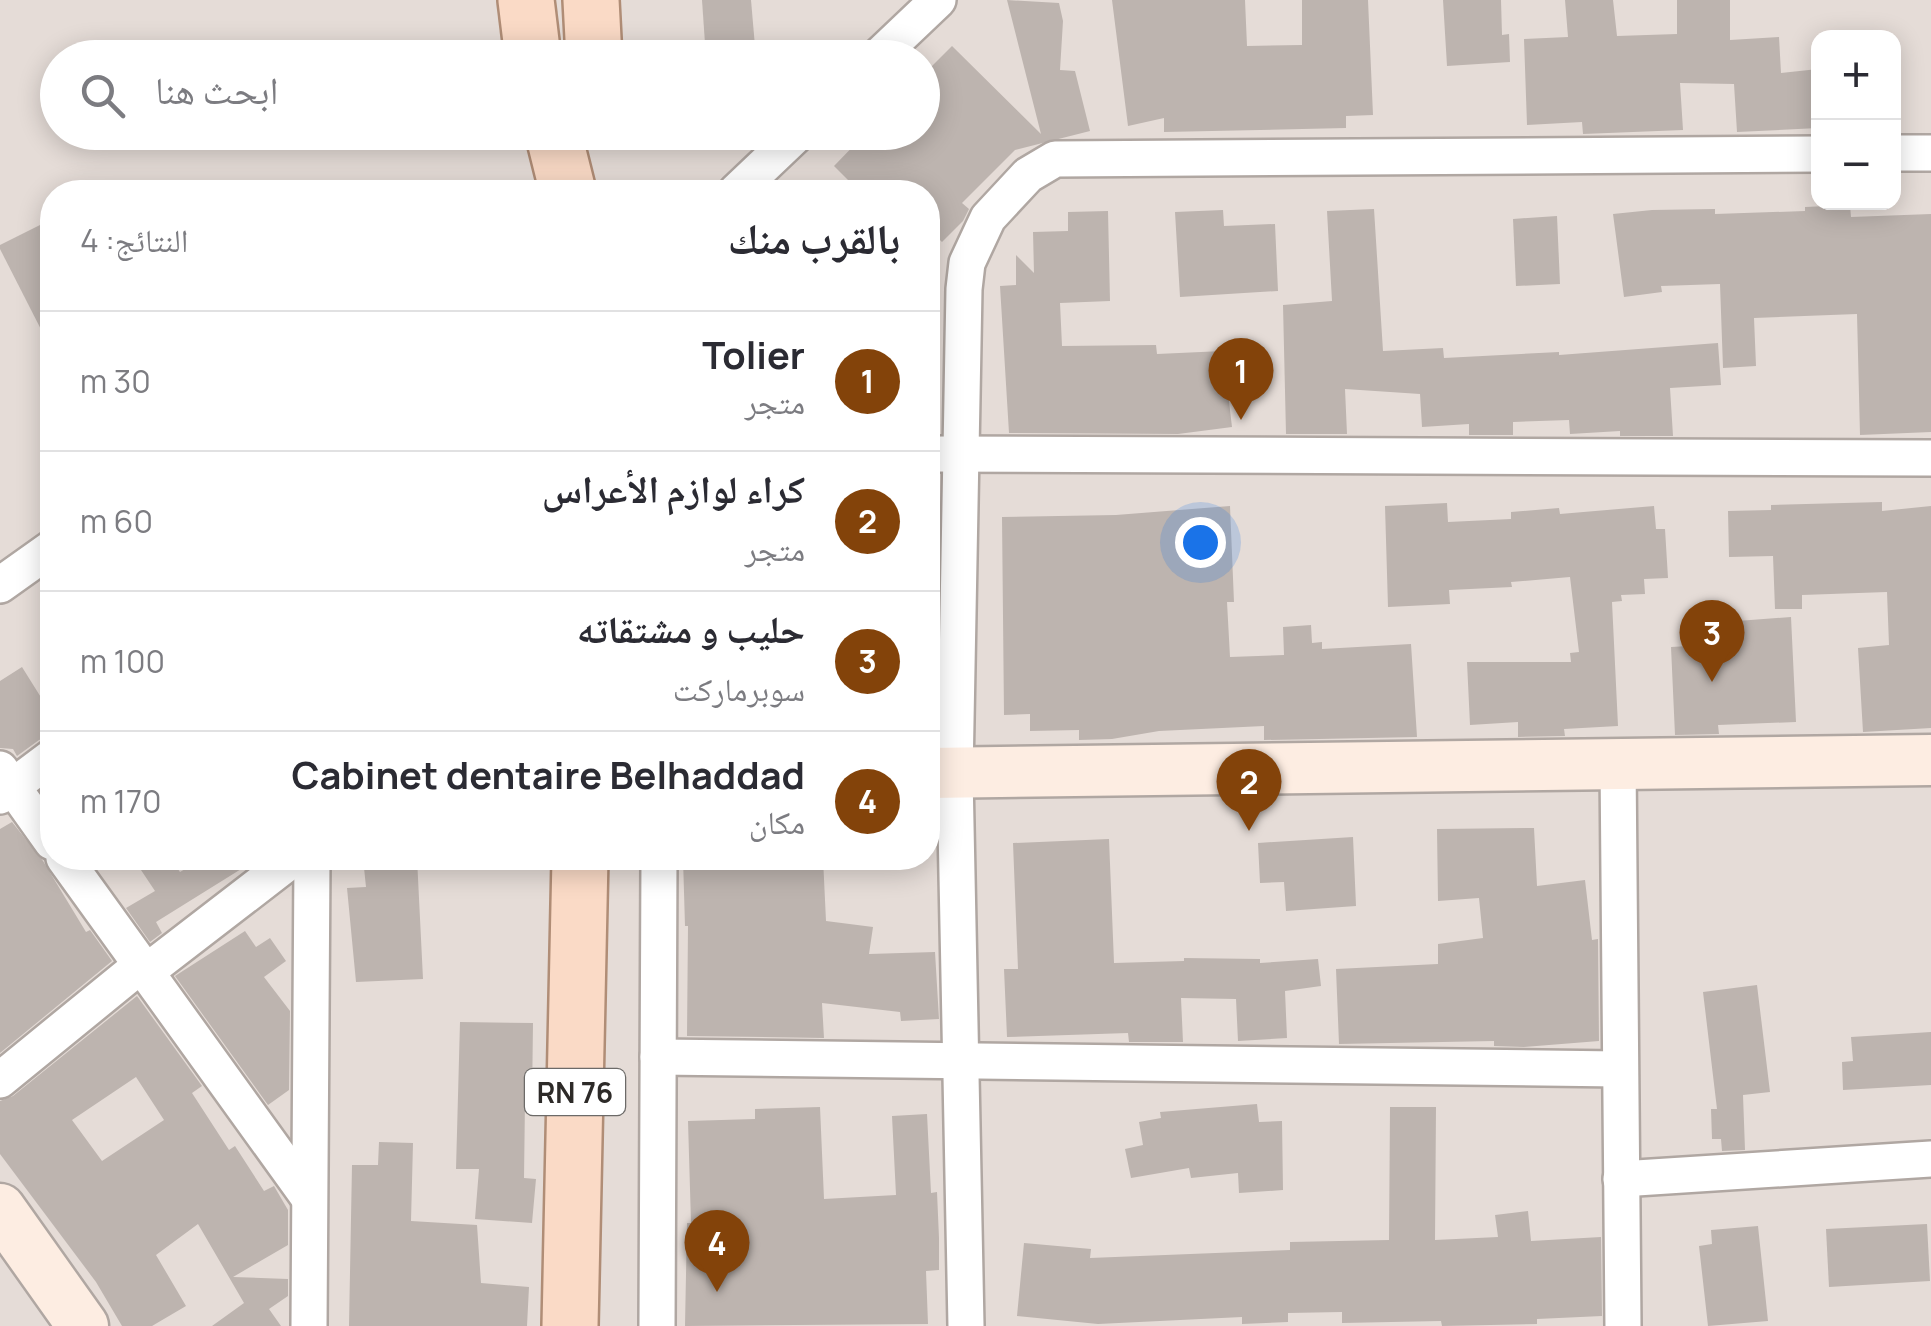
<!DOCTYPE html>
<html lang="ar">
<meta charset="utf-8">
<style>
body{margin:0;font-family:Manrope,"Noto Naskh Arabic",sans-serif;background:#f7f7f7;color:#2b2b33;direction:rtl}
.controls{position:absolute;right:30px;top:30px;display:grid;overflow:hidden;border-radius:20px;box-shadow:0 5px 25px #0003}
.controls button{width:90px;height:90px;display:grid;place-items:center;padding:0;border:0;border-bottom:2px solid #e1e1e2;background:#fff;color:#2b2b33;font:50px sans-serif}
.you{position:absolute;left:1200px;top:542px;width:35px;height:35px;margin:-25px;border:8px solid #fff;border-radius:50%;background:#1a73e8;box-shadow:0 0 0 15px #1a73e833}
.badge{display:grid;place-items:center;width:65px;height:65px;border-radius:50%;background:#83430a;color:#fff;font-size:32px;font-weight:700}
.pin{position:absolute;translate:-50% -82px;filter:drop-shadow(0 2px 5px #0008)}
.pin::after{content:'';position:absolute;top:52px;width:35px;height:30px;background:inherit;clip-path:polygon(0 0,100% 0,50% 100%)}
.list{margin:0;padding:0;list-style:none}
h2{display:flex;justify-content:space-between;align-items:center;height:130px;margin:0;padding:0 40px;font-size:42px}
h2 small{font-size:32px;font-weight:400;color:#7c7c81}
.list li{display:grid;grid-template-columns:65px 1fr auto;gap:30px;align-items:center;box-sizing:border-box;height:140px;padding:0 40px;border-top:2px solid #e1e1e2}
.list b{display:block;font-size:38px;white-space:nowrap}
.list p{margin:0;font-size:32px;white-space:nowrap;color:#7c7c81}
.list em{font-size:32px;font-style:normal;color:#7c7c81}
.icon{flex:none;width:55px;height:55px;fill:none;stroke:currentColor;stroke-width:2;stroke-linecap:round;stroke-linejoin:round}
.map{position:relative;flex:none;width:1931px;height:1326px;overflow:hidden;direction:ltr}
.search{position:absolute;background:#fff;box-shadow:0 5px 25px #0003;left:40px;top:40px;width:900px;height:110px;display:flex;align-items:center;gap:25px;box-sizing:border-box;padding:0 35px;border-radius:55px;color:#7c7c81;font-size:38px}
.panel{position:absolute;background:#fff;box-shadow:0 5px 25px #0003;left:40px;top:180px;width:900px;height:690px;border-radius:40px;direction:rtl}
.map>svg:first-child{display:block}
.building{fill:#bdb4af;fill-rule:evenodd}
.lines{fill:none;stroke-linecap:round;stroke-linejoin:round}
.street-casing{stroke:#b0a7a2;stroke-width:40}
.secondary-casing{stroke:#b0a7a2;stroke-width:55}
.primary-casing{stroke:#b08d76;stroke-width:60}
.street{stroke:#fff;stroke-width:35}
.secondary{stroke:#fdede2;stroke-width:50}
.primary{stroke:#fadac6;stroke-width:55}
.labels{text-anchor:middle;dominant-baseline:central;stroke-width:10;stroke-linejoin:round;paint-order:stroke}
.shield{fill:#fff;stroke:#6c6a68;stroke-width:2.5}
.shield-label{font-size:28px;font-weight:bold;fill:#2d2a28}
</style>
<div class="map">
<svg width="1931" height="1326" viewBox="0 0 1931 1326">
<rect width="100%" height="100%" fill="#e5dcd7"/>
<g class="building">
<path d="M702,0H751L756,58H706Z"/>
<path d="M1007,0L1059,3L1063,21L1060,70L1075,71L1090,131L1015,150L962,203L969,209L963,221L942,242L928,228V192H860L834,166L867,132H922V76L952,46L1041,134Z"/>
<path d="M1112,0H1245L1247,46L1302,45V0H1368L1373,115L1346,116V128L1164,132V118L1128,126Z"/>
<path d="M1443,0H1501L1502,35L1509,34L1510,62L1447,66Z"/>
<path d="M1565,0H1613L1617,36L1677,34V0H1730V40L1779,37L1781,73L1818,69V128L1737,132L1734,84L1680,83L1683,130L1583,134L1582,122L1527,125L1524,39L1568,37Z"/>
<path d="M1850,205L1851,217L1931,214V432L1860,435L1857,314L1754,318L1756,366L1723,368L1720,284L1661,286L1662,292L1624,297L1613,214L1652,210L1715,209V214L1805,211V207Z"/>
<path d="M1374,209L1383,351L1443,348L1444,358L1559,352V355L1718,343L1721,385L1670,388L1673,436H1620V431L1570,434L1569,420L1513,422V435H1469V424L1422,427L1420,394L1345,389L1347,434H1286L1283,305L1332,301L1327,211Z"/>
<path d="M1223,210L1224,226L1275,224L1278,291L1180,297L1175,212Z"/>
<path d="M1108,211L1110,301L1060,303L1062,346L1156,345L1157,354L1223,351L1232,427L1178,434L1009,433L1000,286L1016,285V255L1034,273L1033,232L1068,231V212Z"/>
<path d="M1557,216L1560,284L1516,286L1513,219Z"/>
<path d="M42,224L52,244V351L0,249V245Z"/>
<path d="M1882,502V511L1931,506V728L1863,732L1858,648L1889,645L1887,592L1802,595V609H1775L1773,556L1729,557L1728,511L1771,510V505Z"/>
<path d="M1447,503L1448,522L1511,519V512L1559,508L1560,514L1654,506L1656,529H1665L1668,578L1644,579L1645,594L1621,595L1622,601L1612,602L1618,726L1564,729L1565,736L1518,737V722L1470,725L1467,662H1571L1570,653L1579,652L1570,577L1511,582L1512,587L1449,590L1450,604L1388,607L1385,506Z"/>
<path d="M1230,506L1234,602H1227L1230,657L1284,655L1283,627L1311,625L1312,643L1322,642V649L1411,644L1417,737L1264,740V726L1159,731L1112,739L1079,740V730L1030,731V714L1004,715L1002,517L1116,515Z"/>
<path d="M1791,617L1796,722L1718,725L1719,734L1675,735L1671,647L1725,644L1724,622Z"/>
<path d="M22,667L52,715V736L39,740L17,756L13,749L0,748V681Z"/>
<path d="M12,822L43,861L86,932L90,930L112,961L0,1053V829Z"/>
<path d="M1534,828L1537,886L1585,880L1592,940L1598,939L1599,1041L1524,1047L1494,1046V1041L1339,1044L1336,969L1438,964V944L1483,938L1479,898L1438,901L1437,829Z"/>
<path d="M1353,837L1356,906L1286,911L1284,882L1260,883L1258,843Z"/>
<path d="M1109,839L1114,963L1184,961V958L1260,959V963L1318,959L1321,986L1285,991L1287,1038L1238,1041L1236,999L1181,998L1183,1042H1129L1128,1033L1007,1037L1004,969H1018L1013,843Z"/>
<path d="M133,858H170L180,872L204,858H259L156,922L162,933L150,942L126,908L155,891Z"/>
<path d="M363,858H417L423,979L356,982L347,888L366,887Z"/>
<path d="M683,858H823L826,921L873,927L869,954L935,952L939,1019L901,1021L900,1012L822,1003L824,1038L687,1036L688,926H685Z"/>
<path d="M245,931L256,947L270,938L286,961L264,977L290,1011L289,1090L268,1105L175,976Z"/>
<path d="M1757,985L1770,1092L1743,1095L1745,1150L1722,1151L1721,1139H1712L1711,1109H1717L1703,992Z"/>
<path d="M137,996L202,1086L192,1093L229,1150L235,1146L264,1191L274,1186L288,1210V1245L233,1277L288,1279V1296L269,1309L281,1326H212L244,1303L198,1224L156,1255L186,1306L152,1326H122L96,1282L0,1154V1101L13,1096ZM136,1077L164,1120L102,1161L72,1120Z"/>
<path d="M460,1022L533,1023L532,1100L525,1101L524,1178L536,1179L532,1223L475,1219L479,1169H456Z"/>
<path d="M1931,1032V1085L1843,1090L1842,1062L1853,1061L1851,1037Z"/>
<path d="M1257,1104L1259,1122L1282,1121L1283,1190L1239,1193L1238,1173L1191,1178L1189,1168L1131,1178L1125,1149L1143,1145L1139,1122L1161,1118L1160,1112Z"/>
<path d="M820,1107L824,1199L896,1195L892,1116L927,1114L931,1193L937,1192L939,1238V1270L926,1271L928,1324L685,1326L687,1223H691L688,1121L755,1119V1109Z"/>
<path d="M1390,1107H1436L1435,1240L1498,1237L1495,1215L1528,1211L1531,1241L1601,1237L1602,1316L1537,1319V1324L1442,1326L1441,1321L1342,1323V1312L1288,1313V1322L1242,1324V1317L1098,1324L1017,1316L1024,1243L1091,1249L1090,1258L1290,1250V1242L1389,1240Z"/>
<path d="M379,1142L413,1143L411,1221L477,1225L481,1283L529,1287L527,1326H349L352,1165H378Z"/>
<path d="M1927,1224L1930,1281L1829,1287L1826,1229Z"/>
<path d="M1758,1226L1768,1321L1708,1326L1699,1246L1712,1244L1711,1230Z"/>
</g>
<g class="lines">
<defs>
<g id="street">
<path d="M877,58L938,0"/>
<path d="M1894,153H1931"/>
<path d="M736,192L799,132"/>
<path d="M928,454L1931,458"/>
<path d="M0,585L52,548"/>
<path d="M1618,762L1623,1326"/>
<path d="M0,769L52,842"/>
<path d="M0,796L52,757"/>
<path d="M64,858L309,1198"/>
<path d="M146,972L294,858"/>
<path d="M658,1057L1619,1069"/>
<path d="M0,1080L141,965"/>
<path d="M1621,1179L1931,1159"/>
<path d="M309,1326L312,858"/>
<path d="M657,1326L659,858"/>
<path d="M966,1326L955,775L964,289L967,263L988,218L1028,175L1055,159L1818,154"/>
</g>
<g id="secondary">
<path d="M928,773L1931,760"/>
<path d="M0,1209L83,1326"/>
</g>
<g id="primary">
<path d="M526,0L533,58"/>
<path d="M591,0L594,58"/>
<path d="M553,132L568,192"/>
<path d="M570,1326L580,858"/>
</g>
</defs>
<use href="#street" class="street-casing"/>
<use href="#secondary" class="secondary-casing"/>
<use href="#primary" class="primary-casing"/>
<use href="#street" class="street"/>
<use href="#secondary" class="secondary"/>
<use href="#primary" class="primary"/>
</g>
<g class="labels">
<rect class="shield" x="525" y="1069" width="100" height="46" rx="8"/>
<g class="shield-label">
<text x="575" y="1092">RN 76</text>
</g>
</g>
</svg>
<div class="controls">
<button>+</button>
<button>−</button>
</div>
<div class="you"></div>
<div class="pin badge" style="left:1241px;top:420px">1</div>
<div class="pin badge" style="left:1249px;top:831px">2</div>
<div class="pin badge" style="left:1712px;top:682px">3</div>
<div class="pin badge" style="left:717px;top:1292px">4</div>
<div class="search"><svg class="icon" aria-label="search" viewBox="0 0 24 24"><circle cx="10" cy="10" r="6"/><path d="M15 15l6 6"/></svg>ابحث هنا</div>
<section class="panel">
<h2>بالقرب منك<small>النتائج: 4</small></h2>
<ul class="list">
<li><span class="badge">1</span><div><b>Tolier</b><p>متجر</p></div><em>30 m</em></li>
<li><span class="badge">2</span><div><b>كراء لوازم الأعراس</b><p>متجر</p></div><em>60 m</em></li>
<li><span class="badge">3</span><div><b>حليب و مشتقاته</b><p>سوبرماركت</p></div><em>100 m</em></li>
<li><span class="badge">4</span><div><b>Cabinet dentaire Belhaddad</b><p>مكان</p></div><em>170 m</em></li>
</ul>
</section>
</div>
